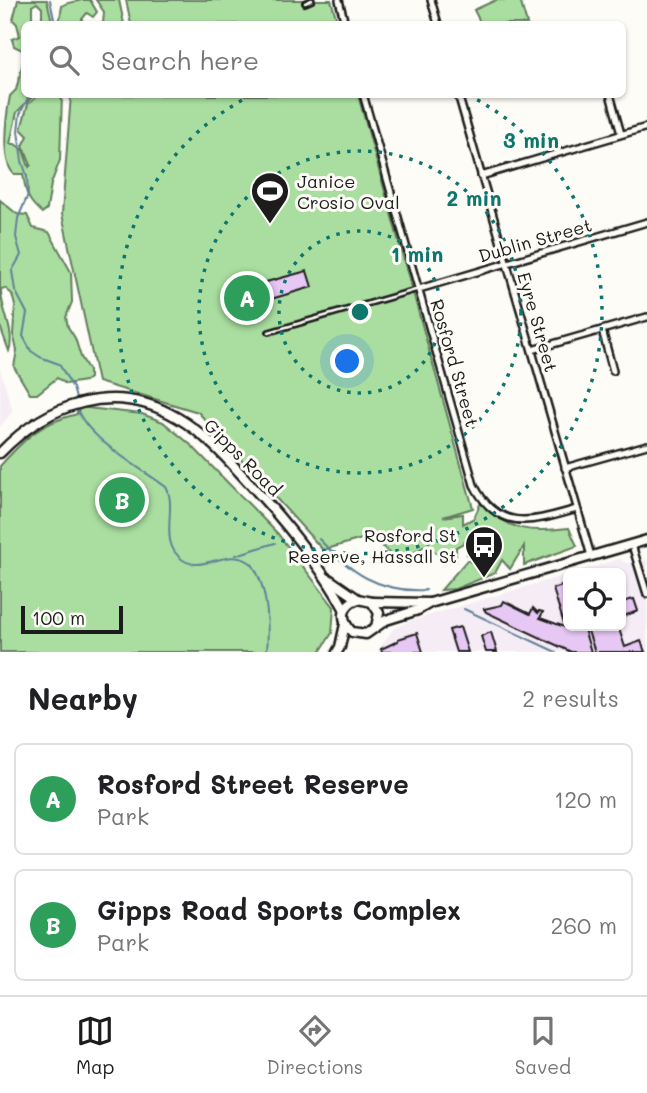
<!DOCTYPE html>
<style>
body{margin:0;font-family:Mali,sans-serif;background:#f2f2f2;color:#202124}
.controls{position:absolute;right:21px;bottom:21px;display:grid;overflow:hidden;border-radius:10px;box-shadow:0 2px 5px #0004}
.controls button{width:63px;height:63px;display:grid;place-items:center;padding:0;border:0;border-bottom:2px solid #e0e0e0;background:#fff;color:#202124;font:35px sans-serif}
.scale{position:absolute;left:21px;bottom:18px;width:102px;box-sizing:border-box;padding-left:7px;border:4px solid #1c1c1c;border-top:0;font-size:19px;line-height:24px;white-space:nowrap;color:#1c1c1c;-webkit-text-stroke:5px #fdfcf7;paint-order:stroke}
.you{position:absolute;left:348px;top:362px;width:24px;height:24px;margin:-18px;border:5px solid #fff;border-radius:50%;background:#1a73e8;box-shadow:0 0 0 10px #1a73e833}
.badge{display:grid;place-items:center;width:46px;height:46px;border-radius:50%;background:#1c1c1c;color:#fff;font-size:23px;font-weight:700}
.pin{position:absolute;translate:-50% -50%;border:4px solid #fff;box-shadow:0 2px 7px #0006}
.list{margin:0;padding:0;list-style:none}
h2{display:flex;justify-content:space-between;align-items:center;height:91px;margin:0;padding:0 28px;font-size:30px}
h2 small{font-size:23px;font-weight:400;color:#757577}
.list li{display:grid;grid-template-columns:46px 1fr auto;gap:21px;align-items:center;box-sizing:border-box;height:112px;margin:0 14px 14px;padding:0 14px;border:2px solid #e0e0e0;border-radius:10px}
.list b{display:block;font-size:26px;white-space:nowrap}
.list p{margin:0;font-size:23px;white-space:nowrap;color:#757577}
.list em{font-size:23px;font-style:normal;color:#757577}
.icon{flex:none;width:38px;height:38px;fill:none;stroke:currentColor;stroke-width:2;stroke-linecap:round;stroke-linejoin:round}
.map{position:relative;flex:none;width:647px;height:652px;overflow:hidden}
.search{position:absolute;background:#fff;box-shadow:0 2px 5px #0004;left:21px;right:21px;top:21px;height:77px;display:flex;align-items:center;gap:18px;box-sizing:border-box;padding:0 24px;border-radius:10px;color:#757577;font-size:26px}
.sheet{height:343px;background:#fff}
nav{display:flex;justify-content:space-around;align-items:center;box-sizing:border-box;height:98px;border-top:2px solid #e0e0e0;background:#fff;font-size:19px;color:#757577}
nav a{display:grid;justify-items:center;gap:4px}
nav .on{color:#1c1c1c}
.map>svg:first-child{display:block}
.built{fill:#f6ecf6;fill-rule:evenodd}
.green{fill:#aadea0;stroke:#637d5e;stroke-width:2}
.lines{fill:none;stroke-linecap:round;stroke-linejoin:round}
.stream{stroke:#608198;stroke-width:2}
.building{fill:#e7c7f4;stroke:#1c1c1c;stroke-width:2}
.service-casing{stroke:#1c1c1c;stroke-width:8}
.minor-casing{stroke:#1c1c1c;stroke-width:10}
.secondary-casing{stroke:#1c1c1c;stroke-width:13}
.service{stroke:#fdfcf7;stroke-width:2.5}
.minor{stroke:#fdfcf7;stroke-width:5}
.secondary{stroke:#fdfcf7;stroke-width:8}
.ring{fill:none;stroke:#0f766e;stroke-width:3.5;stroke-dasharray:3.5 7}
.labels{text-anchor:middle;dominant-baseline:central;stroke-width:6;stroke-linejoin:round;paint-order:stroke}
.poi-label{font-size:18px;fill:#1c1c1c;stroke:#fdfcf7;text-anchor:start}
.street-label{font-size:18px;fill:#1c1c1c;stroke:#fdfcf7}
.centre{fill:#0f766e;stroke:#fdfcf7;stroke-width:3.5}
.ring-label{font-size:21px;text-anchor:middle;font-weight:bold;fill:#0f766e;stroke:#fdfcf7;stroke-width:6;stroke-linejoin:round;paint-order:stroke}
</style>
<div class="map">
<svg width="647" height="652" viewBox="0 0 647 652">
<rect width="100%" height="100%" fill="#fdfcf7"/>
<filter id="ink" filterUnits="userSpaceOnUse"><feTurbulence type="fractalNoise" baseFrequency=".0143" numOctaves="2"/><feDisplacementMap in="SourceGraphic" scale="14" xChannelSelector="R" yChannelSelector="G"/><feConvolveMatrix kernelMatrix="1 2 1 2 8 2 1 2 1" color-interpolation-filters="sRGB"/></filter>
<g filter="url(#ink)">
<g class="built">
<path d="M0,369L13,411L0,427Z"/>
<path d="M619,559L627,563L647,560V652H377L393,629L410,621ZM568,573H621V626H568Z"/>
</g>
<g class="green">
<path d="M18,0H47L52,22L51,24H42V8L37,3L32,6V24H24V51L14,46L12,39L20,36L17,24L13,20Z"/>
<path d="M81,0H90L97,12L93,17L87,13L82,19V24H59L62,6C69,1 74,3 81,0Z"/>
<path d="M96,0H119L124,24H103L104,12Z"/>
<path d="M126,0H331L338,24H131Z"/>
<path d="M496,0H520L527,24H481L474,10Z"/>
<path d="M24,58V94L34,95L17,112L10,144H15L23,150L29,167L31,165L23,146L28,136L21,129L28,104L39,95H62L60,160L51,184L47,209L42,213C26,199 26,193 23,174H14C0,161 6,117 10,96L16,90Z"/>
<path d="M71,95H358L473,508L443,517L463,514V524L474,518L481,502C510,533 530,532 569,528L577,546L524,565V546L510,569L502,560L495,573L455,589L441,590L467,560L485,570L486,558L467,554L476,536L456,547V561L446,560L426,545L399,563L375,539L376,535L323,550L198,412L98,382L62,214Z"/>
<path d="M0,200L17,214L27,215L33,228L49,232L71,272L72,302L66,317L68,327L75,338L81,357L89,371V378L85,381L66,384L57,378L37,394H30L14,367L17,350L13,334L15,306L12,294L5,288L1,289C0,309 16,331 9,351L0,326Z"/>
<path d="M78,407L142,414L163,422L191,445L278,534L334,607L332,633L320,652H0V466C25,438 40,423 77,414Z"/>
</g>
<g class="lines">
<g class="stream">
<path d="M50,0L55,24"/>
<path d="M30,94L20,114L18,131L22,161L27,176L28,195L18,218L16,237L21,255L12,271L15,290L27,313L23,336L31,351L40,357L59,364L73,388L77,402"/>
<path d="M77,408C86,438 141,468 166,487C178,508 157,543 183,560C204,574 228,545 252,564C268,588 269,624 267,652"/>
<path d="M319,539C350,572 379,593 426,590"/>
<path d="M236,555L275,543"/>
<path d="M464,609L556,652"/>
</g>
</g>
<g class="building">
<path d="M307,271L312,287L271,299L266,282Z"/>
<path d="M568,584V626H583L591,652H571L486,612L484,609L502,605L504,601L530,614L533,608L538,613L539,611L543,612L540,618L565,627L553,589Z"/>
<path d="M621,598L622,602L634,599L638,611L621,617Z"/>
<path d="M594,626H618L625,647L641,641L645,652H595L587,628Z"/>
<path d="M460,627L468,652H456L449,630Z"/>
<path d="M491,632L497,652H486L481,636Z"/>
<path d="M417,633L423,652H382L381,649L398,641V639Z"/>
</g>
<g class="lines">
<defs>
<g id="service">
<path d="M305,3L312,0"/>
<path d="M269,332L419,289"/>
</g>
<g id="minor">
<path d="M339,0L345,24"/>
<path d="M431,0L438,24"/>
<path d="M363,94L474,485C499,534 534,521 577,509"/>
<path d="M458,94L591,556"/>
<path d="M610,94L621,134"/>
<path d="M481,176L647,127"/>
<path d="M419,289L647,222"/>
<path d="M602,330L613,371"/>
<path d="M532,350L647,317"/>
<path d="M565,468L647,445"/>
<path d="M632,545L647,594"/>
</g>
<g id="secondary">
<path d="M0,453C48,403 115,380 178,418C207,435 230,462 252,486C287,524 320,564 345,610"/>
<path d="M329,579L358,599"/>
<path d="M372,602L429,603"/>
<path d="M376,627L379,613L372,602L358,599C341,605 340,620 352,632L366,634L386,620L418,610L430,603L647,540"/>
<path d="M337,652L340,647L345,624"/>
</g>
</defs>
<use href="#service" class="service-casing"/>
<use href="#minor" class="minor-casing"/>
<use href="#secondary" class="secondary-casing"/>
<use href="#service" class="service"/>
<use href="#minor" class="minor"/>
<use href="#secondary" class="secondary"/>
</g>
</g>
<g class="ring">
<circle cx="360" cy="312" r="81"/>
<circle cx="360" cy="312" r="161"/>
<path d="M468 95A242 242 0 1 1 252 95"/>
</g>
<defs>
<symbol id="stadium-pin" viewBox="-11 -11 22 30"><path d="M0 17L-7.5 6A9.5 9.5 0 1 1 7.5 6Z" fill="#1c1c1c" stroke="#fdfcf7"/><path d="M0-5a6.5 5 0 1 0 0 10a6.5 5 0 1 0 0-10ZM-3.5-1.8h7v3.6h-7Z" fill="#fff"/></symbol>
<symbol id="bus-pin" viewBox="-11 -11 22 30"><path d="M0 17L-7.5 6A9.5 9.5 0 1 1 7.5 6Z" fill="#1c1c1c" stroke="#fdfcf7"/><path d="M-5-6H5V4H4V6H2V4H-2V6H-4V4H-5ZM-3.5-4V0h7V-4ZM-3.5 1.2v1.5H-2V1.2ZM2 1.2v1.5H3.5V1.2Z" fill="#fff"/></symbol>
</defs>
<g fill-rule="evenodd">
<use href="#stadium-pin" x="248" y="169" width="44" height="60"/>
<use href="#bus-pin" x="462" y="523" width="44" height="60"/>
</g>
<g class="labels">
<g class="poi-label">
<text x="297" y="181">Janice<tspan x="297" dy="21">Crosio Oval</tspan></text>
<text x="457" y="535" text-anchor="end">Rosford St<tspan x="457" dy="21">Reserve, Hassall St</tspan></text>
</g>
<g class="street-label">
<text transform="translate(535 240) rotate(-16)">Dublin Street</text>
<text transform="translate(538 322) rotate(74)">Eyre Street</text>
<text transform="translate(455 363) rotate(74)">Rosford Street</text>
<text transform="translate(243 457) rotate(45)">Gipps Road</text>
</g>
</g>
<circle cx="360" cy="312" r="10" class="centre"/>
<g class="ring-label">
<text x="531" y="148">3 min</text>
<text x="474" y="206">2 min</text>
<text x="417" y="262">1 min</text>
</g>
</svg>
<div class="controls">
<button><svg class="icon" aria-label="locate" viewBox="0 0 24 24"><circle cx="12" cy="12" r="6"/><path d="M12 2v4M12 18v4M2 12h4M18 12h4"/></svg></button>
</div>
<div class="scale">100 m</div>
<div class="you"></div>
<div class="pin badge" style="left:247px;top:298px;background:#2e9e5b">A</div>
<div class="pin badge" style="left:122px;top:500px;background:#2e9e5b">B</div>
<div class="search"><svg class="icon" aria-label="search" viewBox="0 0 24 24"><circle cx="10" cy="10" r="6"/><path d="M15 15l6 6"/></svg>Search here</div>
</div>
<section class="sheet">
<h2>Nearby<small>2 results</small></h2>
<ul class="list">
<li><span class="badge" style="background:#2e9e5b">A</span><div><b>Rosford Street Reserve</b><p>Park</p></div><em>120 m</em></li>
<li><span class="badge" style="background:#2e9e5b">B</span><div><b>Gipps Road Sports Complex</b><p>Park</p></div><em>260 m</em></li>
</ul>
</section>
<nav>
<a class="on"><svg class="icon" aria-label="map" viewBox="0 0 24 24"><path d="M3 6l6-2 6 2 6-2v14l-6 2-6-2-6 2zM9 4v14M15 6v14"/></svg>Map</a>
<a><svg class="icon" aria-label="directions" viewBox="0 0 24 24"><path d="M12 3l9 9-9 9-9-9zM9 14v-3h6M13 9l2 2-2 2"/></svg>Directions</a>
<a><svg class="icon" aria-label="saved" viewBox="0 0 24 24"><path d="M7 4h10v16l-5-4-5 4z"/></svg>Saved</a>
</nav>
